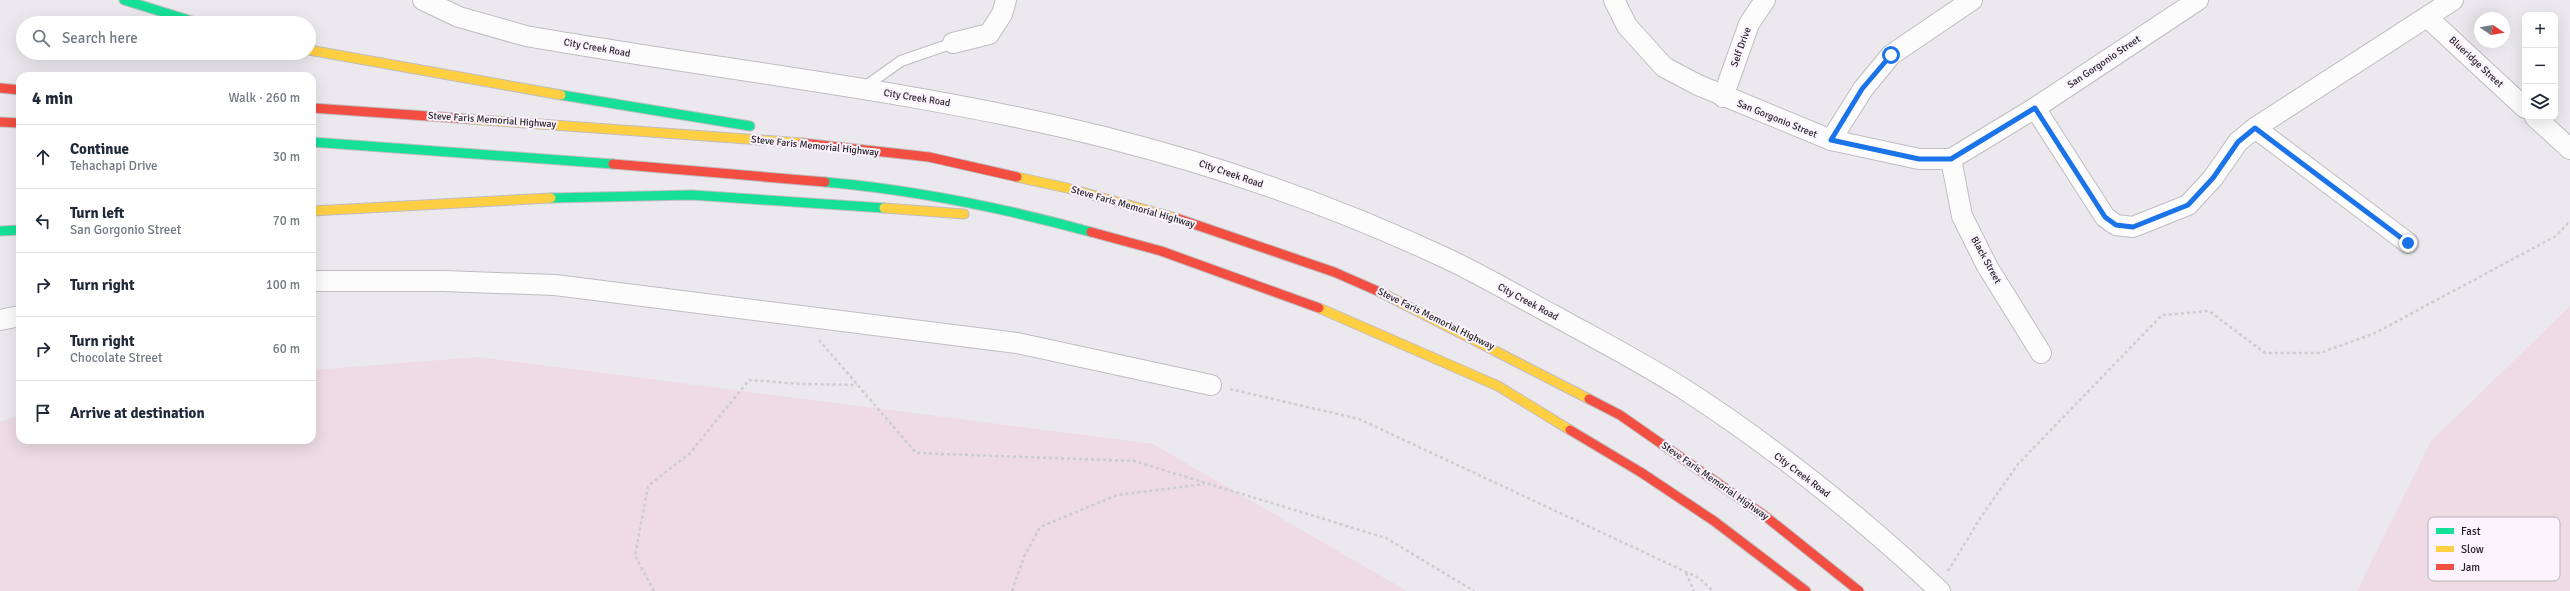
<!DOCTYPE html>
<meta charset="utf-8">
<style>
body{margin:0;font-family:Signika,sans-serif;background:#f2f2f3;color:#1f2937}
.controls{position:absolute;right:12px;top:12px;display:grid;overflow:hidden;border-radius:8px;box-shadow:0 4px 16px #0002}
.controls button{width:36px;height:36px;display:grid;place-items:center;padding:0;border:0;border-bottom:1px solid #e0e1e3;background:#fff;color:#1f2937;font:20px sans-serif}
.compass{position:absolute;left:2474px;top:12px;width:36px;height:36px;border-radius:50%;background:#fff;box-shadow:0 4px 16px #0002;rotate:102deg}
.stop{position:absolute;width:12px;height:12px;margin:-9px;border:3px solid #1a73e8;border-radius:50%;background:#fff}
.stop.end{background:#1a73e8;border-color:#fff;box-shadow:0 1px 4px #0008}
.list{margin:0;padding:0;list-style:none}
h2{display:flex;justify-content:space-between;align-items:center;height:52px;margin:0;padding:0 16px;font-size:17px}
h2 small{font-size:13px;font-weight:400;color:#747a83}
.list li{display:grid;grid-template-columns:26px 1fr auto;gap:12px;align-items:center;box-sizing:border-box;height:64px;padding:0 16px;border-top:1px solid #e0e1e3}
.list b{display:block;font-size:15px;white-space:nowrap}
.list p{margin:0;font-size:13px;white-space:nowrap;color:#747a83}
.list em{font-size:13px;font-style:normal;color:#747a83}
.icon{flex:none;width:22px;height:22px;fill:none;stroke:currentColor;stroke-width:2;stroke-linecap:round;stroke-linejoin:round}
.map{position:relative;flex:none;width:2570px;height:591px;overflow:hidden}
.search{position:absolute;background:#fff;box-shadow:0 4px 16px #0002;left:16px;top:16px;width:300px;height:44px;display:flex;align-items:center;gap:10px;box-sizing:border-box;padding:0 14px;border-radius:22px;color:#747a83;font-size:15px}
.panel{position:absolute;background:#fff;box-shadow:0 4px 16px #0002;left:16px;top:72px;width:300px;height:372px;border-radius:12px}
.map>svg:first-child{display:block}
.green{fill:#eedbe4}
.lines{fill:none;stroke-linecap:round;stroke-linejoin:round}
.lane-casing{stroke:#bfbdc1;stroke-width:12}
.street-casing{stroke:#bfbdc1;stroke-width:22}
.fast-casing{stroke:#bfbdc1;stroke-width:11}
.slow-casing{stroke:#bfbdc1;stroke-width:11}
.jam-casing{stroke:#bfbdc1;stroke-width:11}
.path{stroke:#cccbcd;stroke-width:2.5;stroke-dasharray:3 3;stroke-linecap:butt}
.lane{stroke:#fcfcfc;stroke-width:10}
.street{stroke:#fcfcfc;stroke-width:20}
.fast{stroke:#16e098;stroke-width:9}
.slow{stroke:#ffcf43;stroke-width:9}
.jam{stroke:#f24e42;stroke-width:9}
.route{stroke:#1a73e8;stroke-width:5}
.labels{text-anchor:middle;dominant-baseline:central;stroke-width:4;stroke-linejoin:round;paint-order:stroke}
.street-label{font-size:10px;fill:#221f23;stroke:#fbf3fe}
.key{fill:#fbf3fe;stroke:#bab3bc;stroke-width:1}
.key-label{font-size:11px;fill:#221f23}
</style>
<div class="map">
<svg width="2570" height="591" viewBox="0 0 2570 591">
<rect width="100%" height="100%" fill="#ece9ee"/>
<g class="green">
<path d="M2570,306V591H2357L2431,441Z"/>
<path d="M479,357L1153,444L1407,591H0V422L20,415V440H312V370Z"/>
</g>
<g class="lines">
<defs>
<path id="lane" d="M863,88L901,61L953,43"/>
<g id="street">
<path d="M423,0L459,17L526,36C720,70 917,90 1108,138C1226,168 1342,209 1452,261C1487,278 1521,298 1555,316C1600,341 1647,365 1690,393C1779,451 1863,519 1940,591"/>
<path d="M1614,0L1627,26L1664,67L1698,85L1831,140L1919,159H1951L2035,108L2198,0"/>
<path d="M2427,17L2525,108"/>
<path d="M953,43L989,34L1002,14L1006,0"/>
<path d="M1723,97L1749,24L1765,0"/>
<path d="M2035,108L2105,217L2116,225L2133,227L2188,205L2213,178L2238,142L2255,128L2453,0"/>
<path d="M2535,117L2570,149"/>
<path d="M2255,128L2408,243"/>
<path d="M1831,140L1863,89L1891,55L1972,0"/>
<path d="M1951,159L1962,216L1987,266L2041,353"/>
<path d="M312,281H443L555,285L1017,343L1211,385"/>
<path d="M0,320L20,316"/>
</g>
<g id="fast">
<path d="M124,0L198,23"/>
<path d="M561,95L750,126"/>
<path d="M312,142L613,164"/>
<path d="M825,182C915,190 1004,208 1091,232"/>
<path d="M551,198L692,195L884,208"/>
<path d="M0,231L20,230"/>
</g>
<g id="slow">
<path d="M309,50L561,95"/>
<path d="M470,119L802,143"/>
<path d="M1017,177L1067,188L1179,219"/>
<path d="M884,208L964,214"/>
<path d="M312,211L551,198"/>
<path d="M1382,293L1589,399"/>
<path d="M1319,308L1498,386L1570,430"/>
</g>
<g id="jam">
<path d="M0,88L20,90"/>
<path d="M312,108L470,119"/>
<path d="M0,122L20,123"/>
<path d="M802,143L929,157L1017,177"/>
<path d="M613,164L825,182"/>
<path d="M1179,219L1334,272L1382,293"/>
<path d="M1091,232L1161,251L1319,308"/>
<path d="M1589,399L1620,415L1765,516L1859,591"/>
<path d="M1570,430L1642,473L1714,521L1806,591"/>
</g>
</defs>
<use href="#lane" class="lane-casing"/>
<use href="#street" class="street-casing"/>
<use href="#fast" class="fast-casing"/>
<use href="#slow" class="slow-casing"/>
<use href="#jam" class="jam-casing"/>
<g class="path">
<path d="M819,340L916,453L1134,461L1386,538L1474,591"/>
<path d="M1230,389L1359,419L1699,578L1713,591"/>
<path d="M1948,571L1981,517L2018,464L2162,315L2209,311L2265,353H2320L2375,333L2556,236L2570,221"/>
<path d="M1686,573L1694,591"/>
<path d="M654,591L635,556L648,486L690,453L749,380L802,384L857,385"/>
<path d="M1012,591L1024,557L1040,527L1117,495L1204,484"/>
</g>
<use href="#lane" class="lane"/>
<use href="#street" class="street"/>
<use href="#fast" class="fast"/>
<use href="#slow" class="slow"/>
<use href="#jam" class="jam"/>
</g>
<g class="lines">
<path class="route" d="M1891,55L1862,89L1831,140L1919,159H1951L2035,108L2105,217L2116,225L2133,227L2188,205L2213,178L2238,142L2255,128L2408,243"/>
</g>
<g class="labels">
<g class="street-label">
<text transform="translate(1741 47) rotate(-70)">Self Drive</text>
<text transform="translate(597 48) rotate(10)">City Creek Road</text>
<text transform="translate(2104 62) rotate(-34)">San Gorgonio Street</text>
<text transform="translate(2476 62) rotate(43)">Blueridge Street</text>
<text transform="translate(917 98) rotate(9)">City Creek Road</text>
<text transform="translate(1777 119) rotate(22)">San Gorgonio Street</text>
<text transform="translate(492 120) rotate(4)">Steve Faris Memorial Highway</text>
<text transform="translate(815 146) rotate(6)">Steve Faris Memorial Highway</text>
<text transform="translate(1231 174) rotate(19)">City Creek Road</text>
<text transform="translate(1133 207) rotate(16)">Steve Faris Memorial Highway</text>
<text transform="translate(1986 260) rotate(61)">Black Street</text>
<text transform="translate(1528 302) rotate(28)">City Creek Road</text>
<text transform="translate(1436 319) rotate(26)">Steve Faris Memorial Highway</text>
<text transform="translate(1802 475) rotate(37)">City Creek Road</text>
<text transform="translate(1715 481) rotate(35)">Steve Faris Memorial Highway</text>
</g>
</g>
<rect x="2428" y="517" width="132" height="64" rx="6" class="key"/>
<rect x="2436" y="528" width="18" height="6" fill="#16e098"/>
<rect x="2436" y="546" width="18" height="6" fill="#ffcf43"/>
<rect x="2436" y="564" width="18" height="6" fill="#f24e42"/>
<g class="key-label">
<text x="2461" y="535">Fast</text>
<text x="2461" y="553">Slow</text>
<text x="2461" y="571">Jam</text>
</g>
</svg>
<div class="controls">
<button>+</button>
<button>−</button>
<button><svg class="icon" aria-label="layers" viewBox="0 0 24 24"><path d="M12 4l9 5-9 5-9-5zM3 14l9 5 9-5"/></svg></button>
</div>
<svg class="compass" viewBox="-18 -18 36 36"><path d="M0-13l5 13h-10z" fill="#e53935"/><path d="M0 13l5-13h-10z" fill="#747a83"/></svg>
<div class="stop" style="left:1891px;top:55px"></div>
<div class="stop end" style="left:2408px;top:243px"></div>
<div class="search"><svg class="icon" aria-label="search" viewBox="0 0 24 24"><circle cx="10" cy="10" r="6"/><path d="M15 15l6 6"/></svg>Search here</div>
<section class="panel">
<h2>4 min<small>Walk · 260 m</small></h2>
<ul class="list">
<li><svg class="icon" aria-label="ahead" viewBox="0 0 24 24"><path d="M12 20V5M6 11l6-6 6 6"/></svg><div><b>Continue</b><p>Tehachapi Drive</p></div><em>30 m</em></li>
<li><svg class="icon" aria-label="left" viewBox="0 0 24 24"><path d="M17 20v-9H6M10 6l-5 5 5 5"/></svg><div><b>Turn left</b><p>San Gorgonio Street</p></div><em>70 m</em></li>
<li><svg class="icon" aria-label="right" viewBox="0 0 24 24"><path d="M7 20v-9h11M14 6l5 5-5 5"/></svg><div><b>Turn right</b></div><em>100 m</em></li>
<li><svg class="icon" aria-label="right" viewBox="0 0 24 24"><path d="M7 20v-9h11M14 6l5 5-5 5"/></svg><div><b>Turn right</b><p>Chocolate Street</p></div><em>60 m</em></li>
<li><svg class="icon" aria-label="arrive" viewBox="0 0 24 24"><path d="M6 21V4h12l-3 4 3 4H6"/></svg><div><b>Arrive at destination</b></div></li>
</ul>
</section>
</div>
